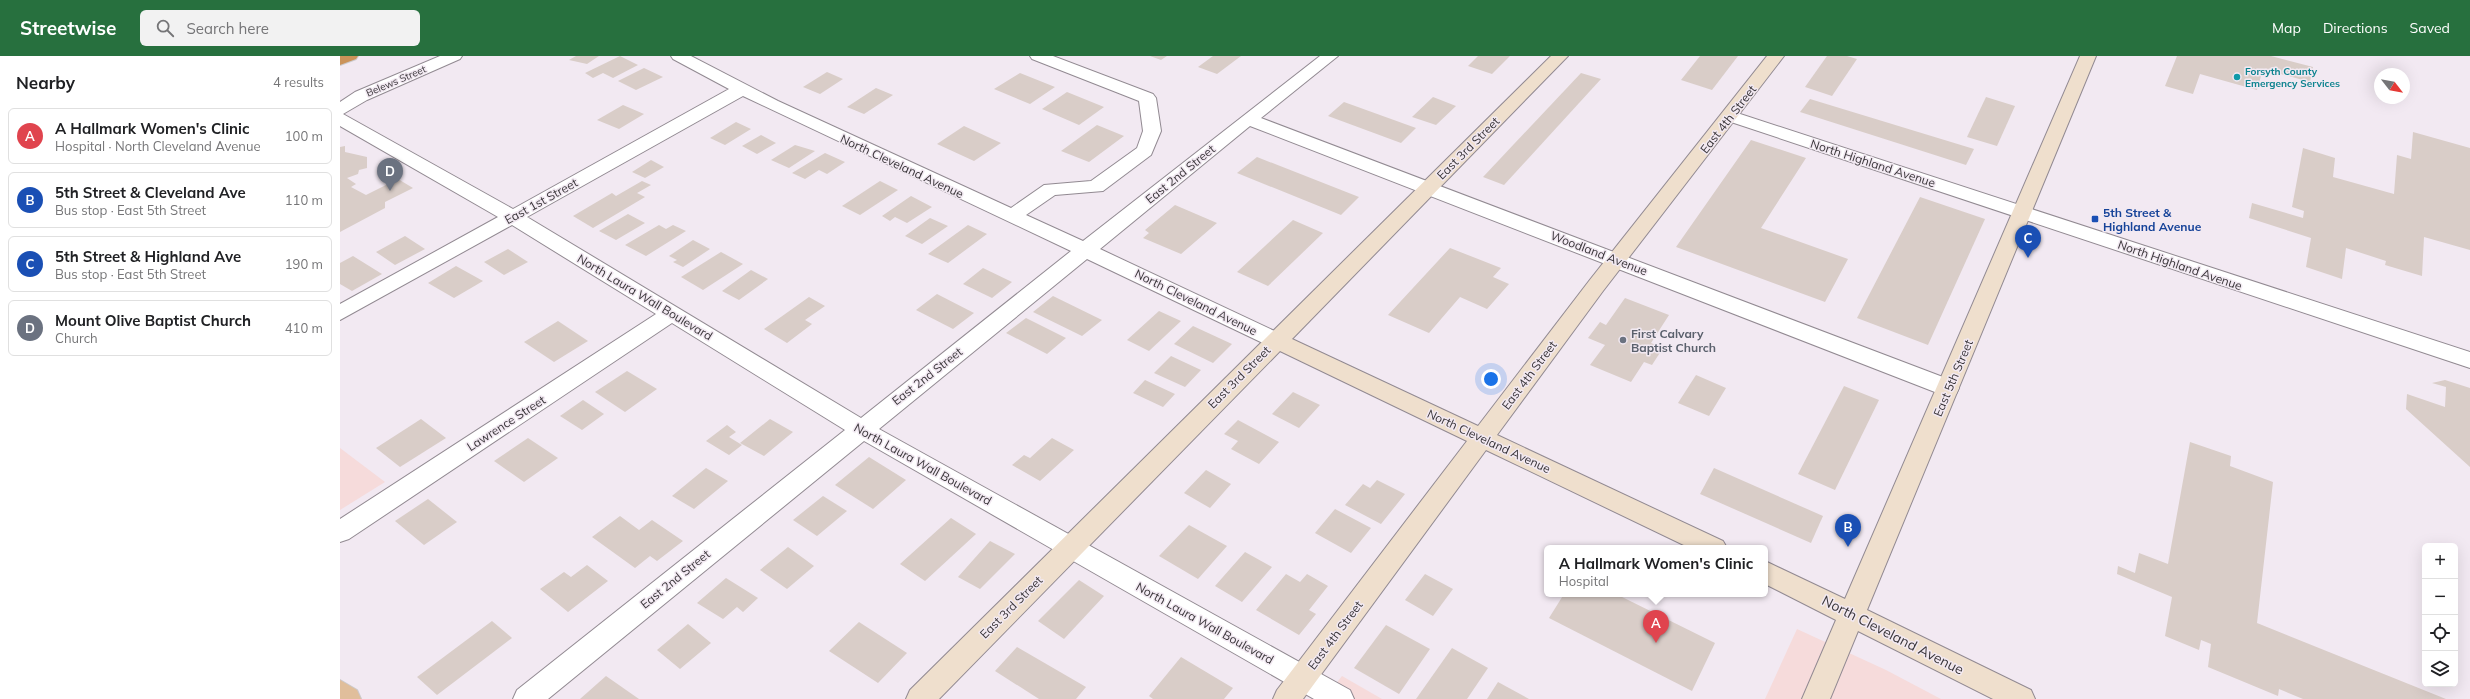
<!DOCTYPE html>
<meta charset="utf-8">
<style>
body{margin:0;font-family:Mulish,sans-serif;background:#f2f2f2;color:#202124}
.controls{position:absolute;right:12px;bottom:12px;display:grid;overflow:hidden;border-radius:6px;box-shadow:0 4px 16px #0002}
.controls button{width:36px;height:36px;display:grid;place-items:center;padding:0;border:0;border-bottom:1px solid #e0e0e0;background:#fff;color:#202124;font:20px sans-serif}
.compass{position:absolute;left:2034px;top:12px;width:36px;height:36px;border-radius:50%;background:#fff;box-shadow:0 4px 16px #0002;rotate:121deg}
.you{position:absolute;left:1151px;top:323px;width:14px;height:14px;margin:-10px;border:3px solid #fff;border-radius:50%;background:#1a73e8;box-shadow:0 0 0 6px #1a73e833}
.badge{display:grid;place-items:center;width:26px;height:26px;border-radius:50%;background:#27703e;color:#fff;font-size:13px;font-weight:700}
.pin{position:absolute;translate:-50% -33px;filter:drop-shadow(0 1px 2px #0008)}
.pin::after{content:'';position:absolute;top:21px;width:14px;height:12px;background:inherit;clip-path:polygon(0 0,100% 0,50% 100%)}
.popup{position:absolute;left:1204px;top:489px;width:224px;height:52px;box-sizing:border-box;display:grid;place-content:center;border-radius:6px;background:#fff;filter:drop-shadow(0 1px 3px #0005);font-size:13px;white-space:nowrap;color:#757577}
.popup b{font-size:15px;color:#202124}
.popup::after{content:'';position:absolute;left:50%;top:100%;margin-left:-8px;border:8px solid transparent;border-top-color:#fff}
.list{margin:0;padding:0;list-style:none}
h2{display:flex;justify-content:space-between;align-items:center;height:52px;margin:0;padding:0 16px;font-size:17px}
h2 small{font-size:13px;font-weight:400;color:#757577}
.list li{display:grid;grid-template-columns:26px 1fr auto;gap:12px;align-items:center;box-sizing:border-box;height:56px;margin:0 8px 8px;padding:0 8px;border:1px solid #e0e0e0;border-radius:6px}
.list b{display:block;font-size:15px;white-space:nowrap}
.list p{margin:0;font-size:13px;white-space:nowrap;color:#757577}
.list em{font-size:13px;font-style:normal;color:#757577}
.icon{flex:none;width:22px;height:22px;fill:none;stroke:currentColor;stroke-width:2;stroke-linecap:round;stroke-linejoin:round}
.map{position:relative;flex:none;width:2130px;height:643px;overflow:hidden}
header{display:flex;align-items:center;gap:24px;box-sizing:border-box;height:56px;padding:0 20px;background:#27703e;color:#fff}
header strong{font-size:19px}
nav{display:flex;gap:22px;margin-inline-start:auto;font-size:14px}
.search{width:280px;height:36px;background:#f2f2f2;display:flex;align-items:center;gap:10px;box-sizing:border-box;padding:0 14px;border-radius:6px;color:#757577;font-size:15px}
main{display:flex}
aside{flex:1;background:#fff}
.map>svg:first-child{display:block}
.commercial{fill:#f6dbdb}
.building{fill:#d9cdc8}
.lines{fill:none;stroke-linecap:round;stroke-linejoin:round}
.street-casing{stroke:#928a92;stroke-width:2}
.secondary-casing{stroke:#928a92;stroke-width:2}
.primary-casing{stroke:#cccacc;stroke-width:2}
.highway-casing{stroke:#cccacc;stroke-width:2}
.street{fill:#fff;fill-rule:evenodd}
.secondary{fill:#efdfcd;fill-rule:evenodd}
.primary{fill:#e0be9b;fill-rule:evenodd}
.highway{fill:#cb9359;fill-rule:evenodd}
.culture-dot{fill:#0f9aa8;stroke:#f2e9f2;stroke-width:1.5}
.transit-dot{fill:#1a4fb4;stroke:#f2e9f2;stroke-width:1.5}
.worship-dot{fill:#6b7280;stroke:#f2e9f2;stroke-width:1.5}
.labels{text-anchor:middle;dominant-baseline:central;stroke-width:3;stroke-linejoin:round;paint-order:stroke}
.far-culture-label{font-size:10px;font-weight:bold;fill:#0d838f;stroke:#f2e9f2;text-anchor:start}
.far-street-label{font-size:10px;fill:#393539;stroke:#f2e9f2}
.street-label{font-size:12px;fill:#393539;stroke:#f2e9f2}
.transit-label{font-size:12px;font-weight:bold;fill:#164399;stroke:#f2e9f2;text-anchor:start}
.worship-label{font-size:12px;font-weight:bold;fill:#5b616d;stroke:#f2e9f2;text-anchor:start}
.near-street-label{font-size:14px;fill:#393539;stroke:#f2e9f2}
</style>
<header>
<strong>Streetwise</strong>
<div class="search"><svg class="icon" aria-label="search" viewBox="0 0 24 24"><circle cx="10" cy="10" r="6"/><path d="M15 15l6 6"/></svg>Search here</div>
<nav><a>Map</a><a>Directions</a><a>Saved</a></nav>
</header>
<main>
<aside>
<h2>Nearby<small>4 results</small></h2>
<ul class="list">
<li><span class="badge" style="background:#e0444e">A</span><div><b>A Hallmark Women's Clinic</b><p>Hospital · North Cleveland Avenue</p></div><em>100 m</em></li>
<li><span class="badge" style="background:#1a4fb4">B</span><div><b>5th Street &amp; Cleveland Ave</b><p>Bus stop · East 5th Street</p></div><em>110 m</em></li>
<li><span class="badge" style="background:#1a4fb4">C</span><div><b>5th Street &amp; Highland Ave</b><p>Bus stop · East 5th Street</p></div><em>190 m</em></li>
<li><span class="badge" style="background:#6b7280">D</span><div><b>Mount Olive Baptist Church</b><p>Church</p></div><em>410 m</em></li>
</ul>
</aside>
<div class="map">
<svg width="2130" height="643" viewBox="0 0 2130 643">
<rect width="100%" height="100%" fill="#f2e9f2"/>
<g class="commercial">
<path d="M0,392L45,426L0,454Z"/>
<path d="M1457,573L1546,614L1601,643H1425Z"/>
<path d="M1002,620L1042,643H984Z"/>
</g>
<g class="building">
<path d="M236,0H259L247,8L229,4Z"/>
<path d="M280,0L298,9L273,22L263,17L253,22L245,17Z"/>
<path d="M810,0H827L821,4Z"/>
<path d="M873,0H901L877,18L858,11Z"/>
<path d="M1138,0H1170L1152,18L1128,10Z"/>
<path d="M1360,0H1398L1372,34L1341,24Z"/>
<path d="M1487,0H1507L1517,3L1492,40L1465,31Z"/>
<path d="M1837,0H1931L1973,11L1970,26L1923,13L1917,34L1860,18L1853,38L1825,30Z"/>
<path d="M304,12L323,21L296,34L278,25Z"/>
<path d="M487,16L503,23L480,38L463,31Z"/>
<path d="M680,17L715,31L690,48L654,33Z"/>
<path d="M1241,17L1261,23L1164,129L1143,121Z"/>
<path d="M536,32L553,39L524,58L507,51Z"/>
<path d="M727,36L764,51L739,69L702,53Z"/>
<path d="M1093,41L1116,50L1096,69L1072,61Z"/>
<path d="M1646,41L1675,50L1657,90L1627,81Z"/>
<path d="M1470,43L1634,93L1626,109L1460,56Z"/>
<path d="M1004,46L1076,72L1061,87L988,60Z"/>
<path d="M283,49L304,58L279,73L257,64Z"/>
<path d="M396,66L411,73L385,89L370,82Z"/>
<path d="M757,69L784,80L749,106L721,95Z"/>
<path d="M624,70L661,87L634,105L597,88Z"/>
<path d="M2073,76L2130,92V194L2084,181L2082,220L2045,209L2046,205L2006,192L2002,223L1966,211L1971,182L1909,162L1912,147L1963,162L1964,155L1952,151L1963,92L1995,102L1993,121L2054,138L2057,99L2071,103Z"/>
<path d="M421,79L436,87L417,98L402,90Z"/>
<path d="M1411,84L1466,102L1421,172L1508,203L1485,246L1336,191Z"/>
<path d="M455,89L475,95L449,112L431,104Z"/>
<path d="M5,90V96L27,101V112L19,114L18,118L7,122L16,128L11,131L26,139L58,123L73,132L45,146V152L0,176V91Z"/>
<path d="M485,97L505,106L487,118L479,114L465,123L452,117Z"/>
<path d="M917,101L1019,141L1001,159L897,117Z"/>
<path d="M311,104L324,111L305,122L292,116Z"/>
<path d="M302,125L311,129L297,137L305,141L253,172L233,160L272,137L276,140Z"/>
<path d="M540,125L558,134L520,159L502,150Z"/>
<path d="M571,140L592,151L567,167L555,161L550,165L542,160Z"/>
<path d="M1580,141L1645,163L1588,289L1517,262Z"/>
<path d="M835,149L877,167L841,198L803,182L809,177L805,174Z"/>
<path d="M288,158L305,167L276,184L259,175Z"/>
<path d="M590,162L608,170L582,188L565,180Z"/>
<path d="M953,164L983,177L928,230L897,216Z"/>
<path d="M319,169L326,173L333,169L346,175L306,200L285,189Z"/>
<path d="M628,169L647,178L608,207L588,198Z"/>
<path d="M65,180L85,193L55,209L36,196Z"/>
<path d="M353,184L370,193L343,211L333,206L337,204L329,200Z"/>
<path d="M1110,192L1161,212L1153,221L1169,228L1147,253L1120,241L1089,277L1048,259Z"/>
<path d="M168,193L188,206L164,219L144,206Z"/>
<path d="M381,196L403,208L363,234L341,221Z"/>
<path d="M13,200L42,218L12,235L0,228V207Z"/>
<path d="M116,210L143,225L114,242L88,227Z"/>
<path d="M643,212L672,226L652,242L623,228Z"/>
<path d="M411,214L428,223L399,244L382,235Z"/>
<path d="M597,238L634,257L613,273L576,254Z"/>
<path d="M713,240L762,264L742,280L693,256Z"/>
<path d="M469,241L485,250L465,264L472,268L447,287L424,273Z"/>
<path d="M1285,242L1329,259L1311,287L1323,292L1312,309L1304,306L1291,326L1250,309L1265,289L1248,282L1260,266L1266,269Z"/>
<path d="M819,255L841,265L809,295L787,284Z"/>
<path d="M686,262L726,282L707,298L666,277Z"/>
<path d="M218,265L248,285L214,306L184,286Z"/>
<path d="M853,270L892,288L873,307L834,288Z"/>
<path d="M831,300L861,314L845,331L814,317Z"/>
<path d="M287,315L317,333L285,356L255,336Z"/>
<path d="M1356,319L1386,332L1369,360L1338,347Z"/>
<path d="M805,324L835,338L823,351L793,337Z"/>
<path d="M2105,324L2130,332V411L2066,353L2067,338L2105,351L2106,331L2092,327Z"/>
<path d="M1504,330L1539,344L1495,434L1458,418Z"/>
<path d="M953,336L980,349L959,372L932,358Z"/>
<path d="M243,344L264,358L242,374L220,360Z"/>
<path d="M81,363L106,382L60,411L36,392Z"/>
<path d="M430,363L453,376L424,400L400,387Z"/>
<path d="M898,364L939,386L919,408L891,393L898,385L884,378Z"/>
<path d="M387,369L396,376L389,381L402,389L389,399L366,385Z"/>
<path d="M188,382L218,402L184,426L154,405Z"/>
<path d="M712,382L734,394L700,425L672,409L684,399L690,402Z"/>
<path d="M1850,386L1891,400L1890,410L1933,426L1917,567L2106,643H1963L1939,633L1938,640L1868,611L1871,588L1861,584L1859,594L1825,580L1832,541L1777,518L1778,510L1795,517L1799,497L1828,508Z"/>
<path d="M529,401L566,424L533,453L495,429Z"/>
<path d="M366,412L388,425L354,453L332,440Z"/>
<path d="M1374,412L1483,460L1471,487L1360,438Z"/>
<path d="M866,414L891,428L870,452L844,437Z"/>
<path d="M1037,424L1065,438L1041,468L1005,449L1023,428L1030,432Z"/>
<path d="M483,440L507,455L477,480L453,464Z"/>
<path d="M88,443L117,466L84,489L55,465Z"/>
<path d="M995,453L1031,472L1011,497L975,477Z"/>
<path d="M280,460L299,474L312,464L343,485L317,505L310,500L295,512L252,481Z"/>
<path d="M611,462L636,478L585,525L560,508Z"/>
<path d="M849,469L887,490L858,523L819,500Z"/>
<path d="M650,485L675,498L640,533L618,521Z"/>
<path d="M448,491L474,510L447,533L420,514Z"/>
<path d="M905,496L932,511L902,546L875,530Z"/>
<path d="M247,509L268,525L228,556L200,533L224,516L231,521Z"/>
<path d="M946,518L960,526L967,518L988,530L969,554L976,558L959,579L916,554Z"/>
<path d="M1085,518L1113,533L1093,560L1065,544Z"/>
<path d="M386,522L418,542L403,556L397,551L383,563L357,547Z"/>
<path d="M739,524L764,540L724,583L698,565Z"/>
<path d="M1224,538H1276L1375,587L1352,635L1209,562Z"/>
<path d="M152,565L172,582L97,639L77,621Z"/>
<path d="M519,566L567,597L538,627L489,595Z"/>
<path d="M348,568L371,587L340,613L317,594Z"/>
<path d="M1046,569L1090,593L1059,638L1014,612Z"/>
<path d="M677,591L746,631L736,643H699L655,615Z"/>
<path d="M1112,592L1148,612L1127,643H1076Z"/>
<path d="M841,601L893,632L884,643H813L809,640Z"/>
<path d="M266,620L299,643H240Z"/>
<path d="M1158,626L1189,643H1147Z"/>
</g>
<g class="lines">
<defs>
<g id="street">
<path d="M100,0H122L120,3L27,44L3,58L173,153L389,33L333,3L331,0H351L438,45L671,152L704,129L751,125L797,92L803,75L799,45L692,3L690,0H713L813,38L816,42L821,75L811,99L763,135L715,139L686,159L743,185L980,0H998L921,62L1616,326L1619,332L1616,338L1608,340L1600,338L910,70L760,193L943,279L946,284L943,289L935,292L927,289L747,203L539,373L1010,634L1014,643H974L524,385L208,643H173L177,634L505,374L332,267L9,483L0,486V463L316,258L172,169L0,264V248L158,161L0,70V46L15,36ZM403,40L731,195L521,362L187,161Z"/>
<path d="M1391,55L2130,296V312L1385,64L1382,60L1385,56Z"/>
</g>
<g id="secondary">
<path d="M1211,0H1228L952,283L1138,370L1249,225L1427,0H1444L1263,235L1157,379L1383,485L1387,492H1350L1146,394L963,643H933L937,634L1127,385L940,295L599,643H566L570,634Z"/>
<path d="M1740,0H1756L1527,554L1691,634L1695,643H1653L1518,575L1490,643H1462L1496,564L1425,528V505L1505,543Z"/>
</g>
<path id="primary" d="M0,624L17,634L21,643H0Z"/>
<path id="highway" d="M0,0H18L16,3L0,9Z"/>
</defs>
<use href="#street" class="street-casing"/>
<use href="#secondary" class="secondary-casing"/>
<use href="#primary" class="primary-casing"/>
<use href="#highway" class="highway-casing"/>
<use href="#street" class="street"/>
<use href="#secondary" class="secondary"/>
<use href="#primary" class="primary"/>
<use href="#highway" class="highway"/>
</g>
<circle class="culture-dot" cx="1897" cy="21" r="4"/>
<rect class="transit-dot" x="1751" y="159" width="8" height="8" rx="2"/>
<circle class="worship-dot" cx="1283" cy="284" r="4"/>
<g class="labels">
<g class="far-culture-label">
<text x="1905" y="15">Forsyth County<tspan x="1905" dy="12">Emergency Services</tspan></text>
</g>
<g class="far-street-label">
<text transform="translate(56 25) rotate(-23)">Belews Street</text>
</g>
<g class="street-label">
<text transform="translate(1388 63) rotate(-52)">East 4th Street</text>
<text transform="translate(1128 92) rotate(-45)">East 3rd Street</text>
<text transform="translate(1533 107) rotate(18)">North Highland Avenue</text>
<text transform="translate(562 110) rotate(25)">North Cleveland Avenue</text>
<text transform="translate(840 118) rotate(-39)">East 2nd Street</text>
<text transform="translate(201 145) rotate(-29)">East 1st Street</text>
<text transform="translate(1259 197) rotate(21)">Woodland Avenue</text>
<text transform="translate(1840 209) rotate(19)">North Highland Avenue</text>
<text transform="translate(305 241) rotate(31)">North Laura Wall Boulevard</text>
<text transform="translate(856 246) rotate(26)">North Cleveland Avenue</text>
<text transform="translate(1189 319) rotate(-53)">East 4th Street</text>
<text transform="translate(587 320) rotate(-38)">East 2nd Street</text>
<text transform="translate(899 321) rotate(-45)">East 3rd Street</text>
<text transform="translate(1613 322) rotate(-67)">East 5th Street</text>
<text transform="translate(166 367) rotate(-33)">Lawrence Street</text>
<text transform="translate(1149 385) rotate(25)">North Cleveland Avenue</text>
<text transform="translate(583 408) rotate(29)">North Laura Wall Boulevard</text>
<text transform="translate(335 523) rotate(-39)">East 2nd Street</text>
<text transform="translate(671 551) rotate(-45)">East 3rd Street</text>
<text transform="translate(865 567) rotate(29)">North Laura Wall Boulevard</text>
<text transform="translate(995 579) rotate(-53)">East 4th Street</text>
</g>
<g class="transit-label">
<text x="1763" y="156">5th Street &amp;<tspan x="1763" dy="14">Highland Avenue</tspan></text>
</g>
<g class="worship-label">
<text x="1291" y="277">First Calvary<tspan x="1291" dy="14">Baptist Church</tspan></text>
</g>
<g class="near-street-label">
<text transform="translate(1553 579) rotate(27)">North Cleveland Avenue</text>
</g>
</g>
</svg>
<div class="controls">
<button>+</button>
<button>−</button>
<button><svg class="icon" aria-label="locate" viewBox="0 0 24 24"><circle cx="12" cy="12" r="6"/><path d="M12 2v4M12 18v4M2 12h4M18 12h4"/></svg></button>
<button><svg class="icon" aria-label="layers" viewBox="0 0 24 24"><path d="M12 4l9 5-9 5-9-5zM3 14l9 5 9-5"/></svg></button>
</div>
<svg class="compass" viewBox="-18 -18 36 36"><path d="M0-13l5 13h-10z" fill="#e53935"/><path d="M0 13l5-13h-10z" fill="#757577"/></svg>
<div class="you"></div>
<div class="pin badge" style="left:1316px;top:587px;background:#e0444e">A</div>
<div class="popup"><b>A Hallmark Women's Clinic</b>Hospital</div>
<div class="pin badge" style="left:1508px;top:491px;background:#1a4fb4">B</div>
<div class="pin badge" style="left:1688px;top:202px;background:#1a4fb4">C</div>
<div class="pin badge" style="left:50px;top:135px;background:#6b7280">D</div>
</div>
</main>
